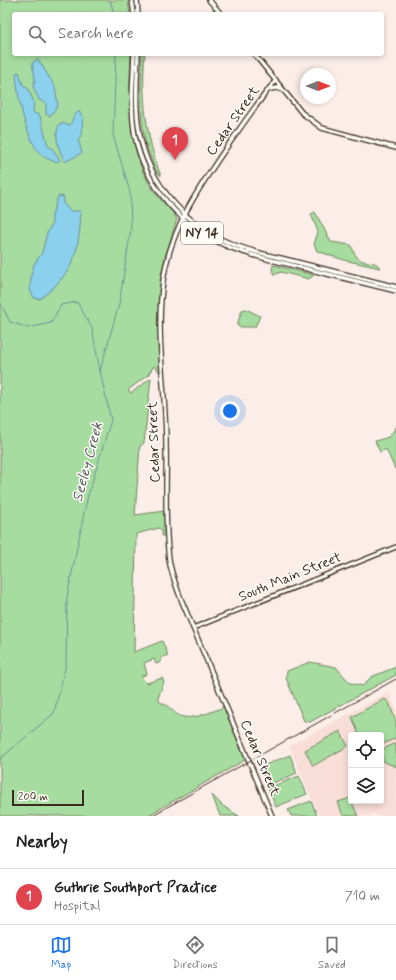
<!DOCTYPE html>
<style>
body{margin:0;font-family:Mynerve,sans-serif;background:#f6f6f6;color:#222}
.controls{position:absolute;right:12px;bottom:12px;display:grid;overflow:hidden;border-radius:4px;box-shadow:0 2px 6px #0003}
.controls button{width:36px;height:36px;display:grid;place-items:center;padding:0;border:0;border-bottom:1px solid #e0e0e0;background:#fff;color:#222;font:20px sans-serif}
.compass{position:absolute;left:300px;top:68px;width:36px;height:36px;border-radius:50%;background:#fff;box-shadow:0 2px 6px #0003;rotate:90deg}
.scale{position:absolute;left:12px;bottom:10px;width:72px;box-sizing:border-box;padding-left:4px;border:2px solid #3b2a1e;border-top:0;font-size:11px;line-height:14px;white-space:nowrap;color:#3b2a1e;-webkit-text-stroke:3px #fdfcf7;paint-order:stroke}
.you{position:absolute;left:230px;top:411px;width:14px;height:14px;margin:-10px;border:3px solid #fff;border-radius:50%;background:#1a73e8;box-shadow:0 0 0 6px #1a73e833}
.badge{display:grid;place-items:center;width:26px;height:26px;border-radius:50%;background:#1a73e8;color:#fff;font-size:13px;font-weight:700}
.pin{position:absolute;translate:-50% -33px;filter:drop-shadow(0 1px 2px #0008)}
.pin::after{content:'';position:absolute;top:21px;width:14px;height:12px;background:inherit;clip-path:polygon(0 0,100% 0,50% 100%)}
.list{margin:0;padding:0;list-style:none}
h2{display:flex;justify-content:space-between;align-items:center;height:52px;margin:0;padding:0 16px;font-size:17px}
h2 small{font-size:13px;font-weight:400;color:#767676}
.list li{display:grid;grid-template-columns:26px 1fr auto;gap:12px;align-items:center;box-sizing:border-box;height:56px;padding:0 16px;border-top:1px solid #e0e0e0}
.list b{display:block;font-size:15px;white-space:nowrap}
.list p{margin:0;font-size:13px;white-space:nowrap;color:#767676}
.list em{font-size:13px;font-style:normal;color:#767676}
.icon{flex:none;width:22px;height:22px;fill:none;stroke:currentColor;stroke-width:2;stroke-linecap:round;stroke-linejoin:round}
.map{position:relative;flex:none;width:396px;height:816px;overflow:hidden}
.search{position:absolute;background:#fff;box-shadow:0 2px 6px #0003;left:12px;right:12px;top:12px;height:44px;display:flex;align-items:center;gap:10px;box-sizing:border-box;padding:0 14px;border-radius:4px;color:#767676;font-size:15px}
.sheet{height:108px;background:#fff}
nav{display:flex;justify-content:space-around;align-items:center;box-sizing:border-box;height:56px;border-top:1px solid #e0e0e0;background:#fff;font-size:11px;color:#767676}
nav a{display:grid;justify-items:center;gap:2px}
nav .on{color:#1a73e8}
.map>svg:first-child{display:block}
.built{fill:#f9ded8;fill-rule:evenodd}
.green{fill:#a6dc9f;stroke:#70835e}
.water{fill:#8bd0ed;stroke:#6b8e9a}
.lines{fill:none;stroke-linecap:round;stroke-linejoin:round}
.stream{stroke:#6b8e9a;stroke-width:1}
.minor-casing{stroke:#3b2a1e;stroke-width:6}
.major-casing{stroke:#3b2a1e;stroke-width:6}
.minor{stroke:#fdfcf7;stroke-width:3}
.major{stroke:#fdfcf7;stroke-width:3.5}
.rail{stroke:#3b2a1e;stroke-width:1}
.labels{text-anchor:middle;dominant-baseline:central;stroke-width:3;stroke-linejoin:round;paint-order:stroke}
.shield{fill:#fdfcf7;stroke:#75695f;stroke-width:1}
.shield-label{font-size:13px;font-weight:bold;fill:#3b2a1e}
.street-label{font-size:14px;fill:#3b2a1e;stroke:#fdfcf7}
.water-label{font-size:15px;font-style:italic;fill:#535c5c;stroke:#fdfcf7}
</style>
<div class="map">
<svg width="396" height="816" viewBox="0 0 396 816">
<rect width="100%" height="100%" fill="#fbeee9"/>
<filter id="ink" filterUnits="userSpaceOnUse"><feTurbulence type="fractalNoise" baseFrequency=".025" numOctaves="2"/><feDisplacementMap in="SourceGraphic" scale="8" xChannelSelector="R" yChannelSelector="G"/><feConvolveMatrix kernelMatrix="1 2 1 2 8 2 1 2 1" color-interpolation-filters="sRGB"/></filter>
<g filter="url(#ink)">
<path class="built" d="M389,692L396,710V816H376L375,814L369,816H319L289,746ZM351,735H381V801H351Z"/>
<g class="green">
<path d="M0,0H128L130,14H14V54H131C129,100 126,151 154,191C160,201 171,208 177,219L165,257L161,276L159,323L161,371L159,372L156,367H153L148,375L128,390L131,393L151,378L144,443L140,446L135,515L165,511V536H162V530L159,528L136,534L134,652L162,641L168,655L161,658V662L156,664L154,659L144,663L147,674L142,676V678L147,683L162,678L164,682L158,698L160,702C168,705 171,710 178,715C191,722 209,712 222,708L223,704L245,760L147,816H0Z"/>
<path d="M142,54H145C141,95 146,138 161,176C156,172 154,167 152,161C137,127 141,90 142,54Z"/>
<path d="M315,212L331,242L351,245C353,249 354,254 357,257C363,265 376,259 380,268L344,260L317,251L314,244L318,232L311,214Z"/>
<path d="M273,265L314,275L309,279L281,272L274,275L272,269Z"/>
<path d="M246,309L260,316L255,327H239L237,325L242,310Z"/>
<path d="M396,427V469H395L386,449L380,452L375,441L389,437Z"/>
<path d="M310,662L336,667L350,683L363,686L371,677L396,667V675L310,722L304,721L286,678L287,671Z"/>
<path d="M384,699L389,702L396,722V738L381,745V735H359L352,717Z"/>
<path d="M340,731L348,746L313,766L305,750Z"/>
<path d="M396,743V767L383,761L381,750Z"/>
<path d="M290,755L297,773L268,785L260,767Z"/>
<path d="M299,776L307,794L276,807L268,788Z"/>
<path d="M212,795L223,806L239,816H220Z"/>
<path d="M350,798L358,816H343L338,802Z"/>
<path d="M311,801L317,816H291L288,810Z"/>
</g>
<g class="water">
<path d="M38,59L55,87L58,105L50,116L46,114V103L39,100L33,87L35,79L32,63Z"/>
<path d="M19,72L23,85L27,87L34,102L33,112L40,116L48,146L52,148L60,160L57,162C50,160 43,158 38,151C25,134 17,95 16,73Z"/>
<path d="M79,111L83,118L81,136L78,139L82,153L65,162C59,150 53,135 60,123L70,125L74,116Z"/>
<path d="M58,196L64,197L63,203L70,211H81C79,253 74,273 40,299L34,298L30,290L31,275L34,264L42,253L47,233L52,224V215Z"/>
</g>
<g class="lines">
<g class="stream">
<path d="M110,0L114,14"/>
<path d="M0,302L10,322L28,328L51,323L61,305L77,302L92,328L100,371"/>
<path d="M0,759L54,713L66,664L67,597L87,499L111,420L100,371L119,304L131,229L130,192L113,135L116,54"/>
</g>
<defs>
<path id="minor" d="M193,628L396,547"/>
<g id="major">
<path d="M132,0L134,14"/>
<path d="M137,0L138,14"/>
<path d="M209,0L221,14"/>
<path d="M134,54C133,81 130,109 135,136C145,186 182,228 229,247C251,256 276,261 299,267C331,275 364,283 396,291"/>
<path d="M138,54C137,84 134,115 142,144C154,189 189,227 232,244C252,252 273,256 293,261C327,270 362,278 396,287"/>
<path d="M254,54L302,113L322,128L396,148"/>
<path d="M270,89L277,88L283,90"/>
<path d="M272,816L181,599C176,586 171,573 169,559C164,521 167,482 166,444C166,390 155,334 163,281C170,231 196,192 224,151C241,127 257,103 276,80"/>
</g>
</defs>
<use href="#minor" class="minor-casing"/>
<use href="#major" class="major-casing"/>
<use href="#minor" class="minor"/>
<use href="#major" class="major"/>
<path class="rail" d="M151,816L396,679"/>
</g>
</g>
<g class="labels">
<rect class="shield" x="181" y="222" width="42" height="22" rx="3"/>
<g class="shield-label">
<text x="202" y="233">NY 14</text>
</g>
<g class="street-label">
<text transform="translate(233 121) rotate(-55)">Cedar Street</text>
<text transform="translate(154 442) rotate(-92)">Cedar Street</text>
<text transform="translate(290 577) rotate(-22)">South Main Street</text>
<text transform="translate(260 758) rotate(67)">Cedar Street</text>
</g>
<g class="water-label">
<text transform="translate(88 462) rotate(-75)">Seeley Creek</text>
</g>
</g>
</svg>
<div class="controls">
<button><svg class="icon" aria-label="locate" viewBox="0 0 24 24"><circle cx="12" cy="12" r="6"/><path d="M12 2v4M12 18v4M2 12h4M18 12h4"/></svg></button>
<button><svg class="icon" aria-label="layers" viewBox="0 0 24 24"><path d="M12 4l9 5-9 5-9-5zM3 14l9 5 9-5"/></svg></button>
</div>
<svg class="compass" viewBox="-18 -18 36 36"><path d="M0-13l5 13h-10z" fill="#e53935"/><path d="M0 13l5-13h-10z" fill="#767676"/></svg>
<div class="scale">200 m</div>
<div class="you"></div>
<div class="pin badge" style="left:175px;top:160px;background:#e0444e">1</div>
<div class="search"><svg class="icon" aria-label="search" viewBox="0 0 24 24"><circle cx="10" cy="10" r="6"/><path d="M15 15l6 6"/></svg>Search here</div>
</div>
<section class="sheet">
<h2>Nearby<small></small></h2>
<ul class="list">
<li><span class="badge" style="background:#e0444e">1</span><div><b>Guthrie Southport Practice</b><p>Hospital</p></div><em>710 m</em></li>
</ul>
</section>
<nav>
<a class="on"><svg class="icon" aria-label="map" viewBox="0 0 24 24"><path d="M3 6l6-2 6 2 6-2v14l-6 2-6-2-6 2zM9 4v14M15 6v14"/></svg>Map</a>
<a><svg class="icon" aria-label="directions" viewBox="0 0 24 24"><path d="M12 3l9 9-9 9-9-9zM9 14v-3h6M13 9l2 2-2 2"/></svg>Directions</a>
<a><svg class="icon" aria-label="saved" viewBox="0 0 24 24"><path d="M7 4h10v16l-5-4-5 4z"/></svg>Saved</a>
</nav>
